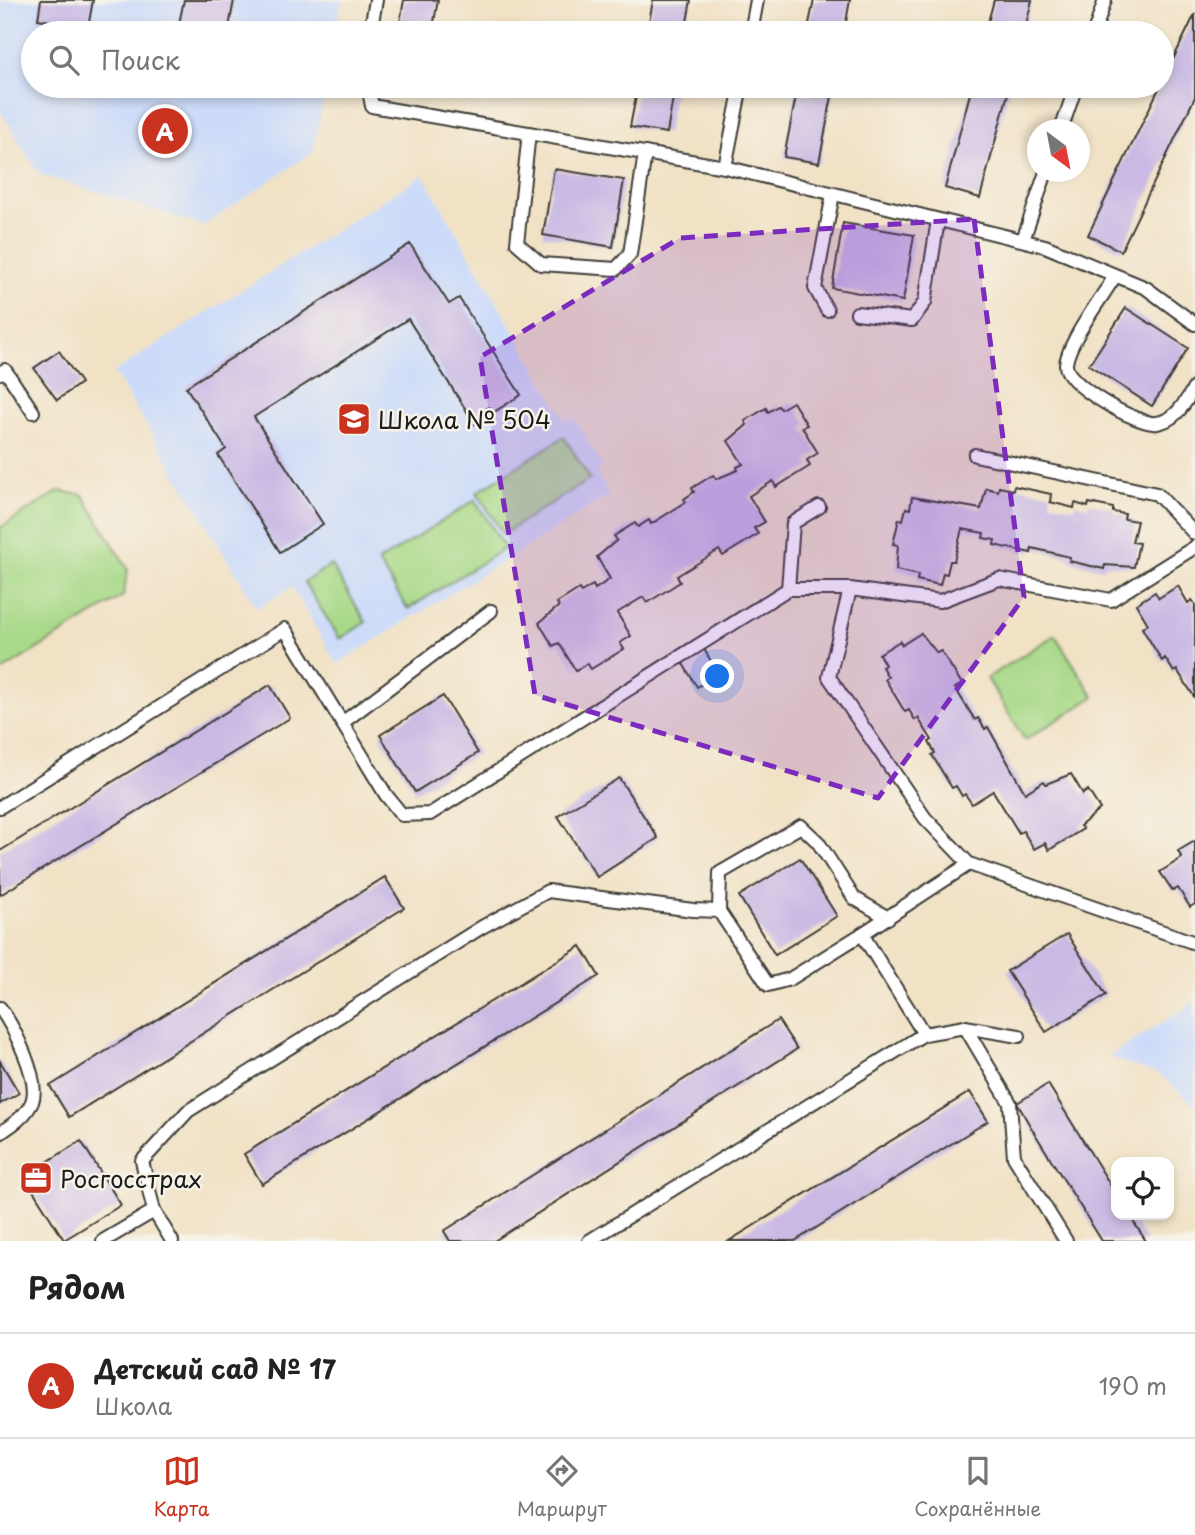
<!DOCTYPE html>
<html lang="ru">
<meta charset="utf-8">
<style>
body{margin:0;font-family:"Playpen Sans",sans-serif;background:#f2f2f2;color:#222}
.controls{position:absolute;right:21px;bottom:21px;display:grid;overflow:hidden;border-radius:14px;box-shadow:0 4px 10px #0003}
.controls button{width:63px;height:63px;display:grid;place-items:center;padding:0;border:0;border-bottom:2px solid #e0e0e0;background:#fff;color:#222;font:35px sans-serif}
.compass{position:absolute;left:1027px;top:119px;width:63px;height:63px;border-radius:50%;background:#fff;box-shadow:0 4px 10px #0003;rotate:148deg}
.you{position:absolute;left:718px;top:677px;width:24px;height:24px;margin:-18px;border:5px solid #fff;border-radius:50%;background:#1a73e8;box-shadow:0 0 0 10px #1a73e833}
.badge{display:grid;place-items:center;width:46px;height:46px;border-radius:50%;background:#c8321e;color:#fff;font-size:23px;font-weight:700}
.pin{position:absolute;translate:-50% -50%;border:4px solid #fff;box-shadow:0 2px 7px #0006}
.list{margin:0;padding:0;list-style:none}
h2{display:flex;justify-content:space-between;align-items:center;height:91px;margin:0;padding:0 28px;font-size:30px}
h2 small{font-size:23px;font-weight:400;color:#767676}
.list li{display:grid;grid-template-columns:46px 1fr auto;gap:21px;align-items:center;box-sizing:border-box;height:105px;padding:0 28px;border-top:2px solid #e0e0e0}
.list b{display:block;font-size:26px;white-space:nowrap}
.list p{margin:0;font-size:23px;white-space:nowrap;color:#767676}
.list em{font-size:23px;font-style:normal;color:#767676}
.icon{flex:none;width:38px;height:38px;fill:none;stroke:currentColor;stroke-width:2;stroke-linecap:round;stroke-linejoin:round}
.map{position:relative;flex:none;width:1195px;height:1241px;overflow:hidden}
.search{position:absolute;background:#fff;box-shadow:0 4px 10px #0003;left:21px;right:21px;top:21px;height:77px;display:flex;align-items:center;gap:18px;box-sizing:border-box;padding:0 24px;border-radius:38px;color:#767676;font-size:26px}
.sheet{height:196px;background:#fff}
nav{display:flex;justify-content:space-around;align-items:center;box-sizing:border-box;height:98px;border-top:2px solid #e0e0e0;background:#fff;font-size:19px;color:#767676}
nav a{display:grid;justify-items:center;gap:4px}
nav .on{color:#c8321e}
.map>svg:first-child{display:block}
.built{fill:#ccdbf9}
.green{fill:#a8d988;stroke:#627a52;stroke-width:2}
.building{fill:#c9b9e4}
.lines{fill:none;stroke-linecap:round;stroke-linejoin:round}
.service-casing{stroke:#3c3a36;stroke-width:16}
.service{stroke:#fff;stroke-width:12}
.marked{fill:#7b2cbf;fill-opacity:0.2;stroke:#7b2cbf;stroke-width:5;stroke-dasharray:14 9;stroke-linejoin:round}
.labels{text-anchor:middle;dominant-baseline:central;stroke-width:5;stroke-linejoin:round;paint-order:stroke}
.poi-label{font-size:24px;fill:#1c1c1c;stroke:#f7f3e8;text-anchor:start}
</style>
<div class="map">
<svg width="1195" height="1241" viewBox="0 0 1195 1241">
<rect width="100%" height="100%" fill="#f7f3e8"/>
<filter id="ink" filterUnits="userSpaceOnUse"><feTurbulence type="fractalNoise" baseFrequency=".0143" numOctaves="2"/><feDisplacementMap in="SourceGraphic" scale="14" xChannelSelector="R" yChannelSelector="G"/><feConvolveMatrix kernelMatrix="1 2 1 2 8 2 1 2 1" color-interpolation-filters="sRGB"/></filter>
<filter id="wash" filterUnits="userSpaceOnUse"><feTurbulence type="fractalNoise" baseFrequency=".00686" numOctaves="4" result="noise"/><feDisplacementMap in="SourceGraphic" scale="28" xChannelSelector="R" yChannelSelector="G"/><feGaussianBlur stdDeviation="1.57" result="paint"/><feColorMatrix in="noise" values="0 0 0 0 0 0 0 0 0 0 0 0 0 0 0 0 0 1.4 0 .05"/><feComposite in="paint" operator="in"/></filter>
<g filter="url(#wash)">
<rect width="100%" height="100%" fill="#f1e2c6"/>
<g class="built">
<path d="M0,0H342L336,33H33V86H326L313,152L203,226L39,174L0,110Z"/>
<path d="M423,175L566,421L574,417L603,467L596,472L610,495L337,664L292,587L257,608L114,372Z"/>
<path d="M1195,1002V1106L1160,1075L1108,1057Z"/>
</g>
<g class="green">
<path d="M564,437L590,479L503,534L477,492Z"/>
<path d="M59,491L83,495L128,569L123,596L0,672V528Z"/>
<path d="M475,500L505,548L408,609L378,562Z"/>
<path d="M331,565L366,622L340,639L304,582Z"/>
<path d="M1055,635L1094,697L1025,740L987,678Z"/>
</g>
<g id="blocks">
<g class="building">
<path d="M41,0H93L88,28L38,19Z"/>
<path d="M184,0H234L228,33H177Z"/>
<path d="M404,0H438L432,33H398Z"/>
<path d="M653,0H691L685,33H647Z"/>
<path d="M814,0H850L844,33H807Z"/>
<path d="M994,0H1032L1024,33H985Z"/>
<path d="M1195,14V97L1121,251L1088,235Z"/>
<path d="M638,86H675L667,133L630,127Z"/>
<path d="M798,86H834L819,163L784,157Z"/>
<path d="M972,86H1010L980,198L945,188Z"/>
<path d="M554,169L624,180L613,247L543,235Z"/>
<path d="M843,223L914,235L903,301L832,288Z"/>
<path d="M410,244L449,304L459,298L521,395L475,424L408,319L254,417L323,524L280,552L218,455L226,449L186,387Z"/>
<path d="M1126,308L1188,348L1152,406L1089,365Z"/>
<path d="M59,351L81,383L57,400L34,368Z"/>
<path d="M793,402L807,425L802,427L818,453L807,460L810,466L776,487L773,481L749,496L765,522L754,528L758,534L723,556L719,550L677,576L680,582L647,603L643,597L617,613L631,636L620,643L624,649L591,669L587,663L576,671L559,643L553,646L539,623L559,606L557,603L579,589L581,592L593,585L595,589L610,579L597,557L617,540L614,536L635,523L638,527L649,520L651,524L686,502L684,499L694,492L692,488L713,475L716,479L738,470L737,467L743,464L728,441L747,425L745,421L766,408L768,412L778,406L781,409Z"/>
<path d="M1014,486L1051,494L1050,502L1074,508L1075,503L1088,507L1089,503L1113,508V512L1125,514L1124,519L1137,521L1132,542L1139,543L1134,567L1105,565L1104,569L1069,561L1070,557L1032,548L1031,553L994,545L995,540L983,538L984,533L962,529L954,561H950L947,574L943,573L940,585L917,580L918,575L896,570L898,545L893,544L899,519L903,520L906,508L910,509L912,497L981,509L986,488L998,491L999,487L1013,490Z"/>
<path d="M1178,586L1188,603L1192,600L1195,604V698L1177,670L1174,672L1165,658L1162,661L1142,628L1148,624L1136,604L1155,592L1159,598Z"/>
<path d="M921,633L937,653L941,651L962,684L955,688L975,720L978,718L985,729L988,727L1025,793L1044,781L1046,784L1071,774L1083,794L1088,790L1100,809L1080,826L1083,829L1049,850L1045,843L1034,849L1023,831L1019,833L993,791L972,804L965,794L962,796L956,786L952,788L932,755L935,753L929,742L932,740L918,718L915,720L909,710L905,712L885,679L888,677L882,667L885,665L879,654L900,641L902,645Z"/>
<path d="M704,649L719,675L697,687L682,662Z"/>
<path d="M270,685L290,718L0,895V851Z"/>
<path d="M443,696L478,753L415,792L380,735Z"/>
<path d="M619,778L658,838L597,877L558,816Z"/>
<path d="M1195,841V904L1190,907L1178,888L1173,891L1160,872L1182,858L1178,851Z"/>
<path d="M800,858L837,916L775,955L739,896Z"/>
<path d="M385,877L404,908L69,1117L50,1086Z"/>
<path d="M1067,934L1106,995L1046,1032L1007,971Z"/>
<path d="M581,946L599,976L262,1184L244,1154Z"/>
<path d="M778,1020L797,1049L494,1241H450L444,1231Z"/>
<path d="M0,1061L19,1093L0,1104Z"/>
<path d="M1048,1084L1116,1194V1215H1129L1146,1241H1102L1032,1129L1017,1103Z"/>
<path d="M970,1092L988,1121L795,1241H729Z"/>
<path d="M81,1141L121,1205L64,1240L24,1176Z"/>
</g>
</g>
</g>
<g filter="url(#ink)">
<use href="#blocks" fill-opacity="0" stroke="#3c3a36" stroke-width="2"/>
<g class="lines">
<defs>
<g id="service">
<path d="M370,33L376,0"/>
<path d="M751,33L757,0"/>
<path d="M1094,33L1105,0"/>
<path d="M368,86L372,106L725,167"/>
<path d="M741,86L725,167L1045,246L1146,288L1195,324"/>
<path d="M1061,130L1076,86"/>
<path d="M529,133L517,243L541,264L616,269L630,254L645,153"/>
<path d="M1023,240L1046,172"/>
<path d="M1115,276C1103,296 1067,343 1066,365C1066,385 1139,426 1157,423C1177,420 1185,402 1195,387"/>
<path d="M827,310L815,288L833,194"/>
<path d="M857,313L912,320L925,302L938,220"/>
<path d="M0,373L5,370L33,412"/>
<path d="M975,455L1157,494L1195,534"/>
<path d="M788,589L793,523L819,507"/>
<path d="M850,589L829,677L925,818L969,864L1195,943"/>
<path d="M342,723L491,611"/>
<path d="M0,807L285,629L386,795L402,815L430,814L788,589H850L940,601L999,579L1111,600L1195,547"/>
<path d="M719,911L720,873L801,826L818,842L854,898L888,918"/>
<path d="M0,1008C13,1026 41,1080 32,1102C26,1116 12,1125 0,1133"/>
<path d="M965,1027L1019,1036"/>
<path d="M924,1034L862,934L969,864"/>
<path d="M103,1241L154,1211"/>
<path d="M172,1241L154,1211L142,1161L188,1111L482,927L548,891L693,910L719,911L768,985L790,979L862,934"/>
<path d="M589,1241L924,1034L965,1027L1010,1103L1014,1157L1066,1241"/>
</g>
</defs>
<use href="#service" class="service-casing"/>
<use href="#service" class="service"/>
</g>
</g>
<path class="marked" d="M974,219L1024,597L878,798L535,695L480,357L680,238Z"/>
<defs>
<symbol id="school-square" viewBox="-11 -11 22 22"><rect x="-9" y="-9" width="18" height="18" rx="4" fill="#c8321e" stroke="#f7f3e8"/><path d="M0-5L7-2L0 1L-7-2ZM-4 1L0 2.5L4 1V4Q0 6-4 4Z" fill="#fff"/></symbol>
<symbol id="office-square" viewBox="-11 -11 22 22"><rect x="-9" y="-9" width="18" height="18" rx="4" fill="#c8321e" stroke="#f7f3e8"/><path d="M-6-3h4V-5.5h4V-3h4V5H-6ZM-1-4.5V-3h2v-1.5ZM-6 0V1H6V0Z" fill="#fff"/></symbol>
</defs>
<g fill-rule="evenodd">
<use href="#school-square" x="335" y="400" width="38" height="38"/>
<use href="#office-square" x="17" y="1159" width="38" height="38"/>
</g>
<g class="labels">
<g class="poi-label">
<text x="378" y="419">Школа № 504</text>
<text x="60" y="1178">Росгосстрах</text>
</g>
</g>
</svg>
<div class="controls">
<button><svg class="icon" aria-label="locate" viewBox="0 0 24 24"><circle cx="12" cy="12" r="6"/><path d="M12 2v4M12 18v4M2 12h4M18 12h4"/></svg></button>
</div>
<svg class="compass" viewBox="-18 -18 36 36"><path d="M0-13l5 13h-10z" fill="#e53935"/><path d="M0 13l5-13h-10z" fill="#767676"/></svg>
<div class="you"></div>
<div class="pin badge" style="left:165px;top:131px">A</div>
<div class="search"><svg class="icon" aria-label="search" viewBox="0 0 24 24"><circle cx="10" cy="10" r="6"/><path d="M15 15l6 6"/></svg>Поиск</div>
</div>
<section class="sheet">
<h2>Рядом<small></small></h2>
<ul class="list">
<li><span class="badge">A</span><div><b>Детский сад № 17</b><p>Школа</p></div><em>190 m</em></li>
</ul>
</section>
<nav>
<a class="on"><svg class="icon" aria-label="map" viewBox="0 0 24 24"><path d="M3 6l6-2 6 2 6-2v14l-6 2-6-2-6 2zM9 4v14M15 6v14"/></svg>Карта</a>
<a><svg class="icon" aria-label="directions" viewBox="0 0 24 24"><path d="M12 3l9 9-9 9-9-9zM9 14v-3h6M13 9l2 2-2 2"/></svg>Маршрут</a>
<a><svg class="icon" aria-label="saved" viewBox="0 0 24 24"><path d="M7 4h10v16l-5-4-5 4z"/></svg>Сохранённые</a>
</nav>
